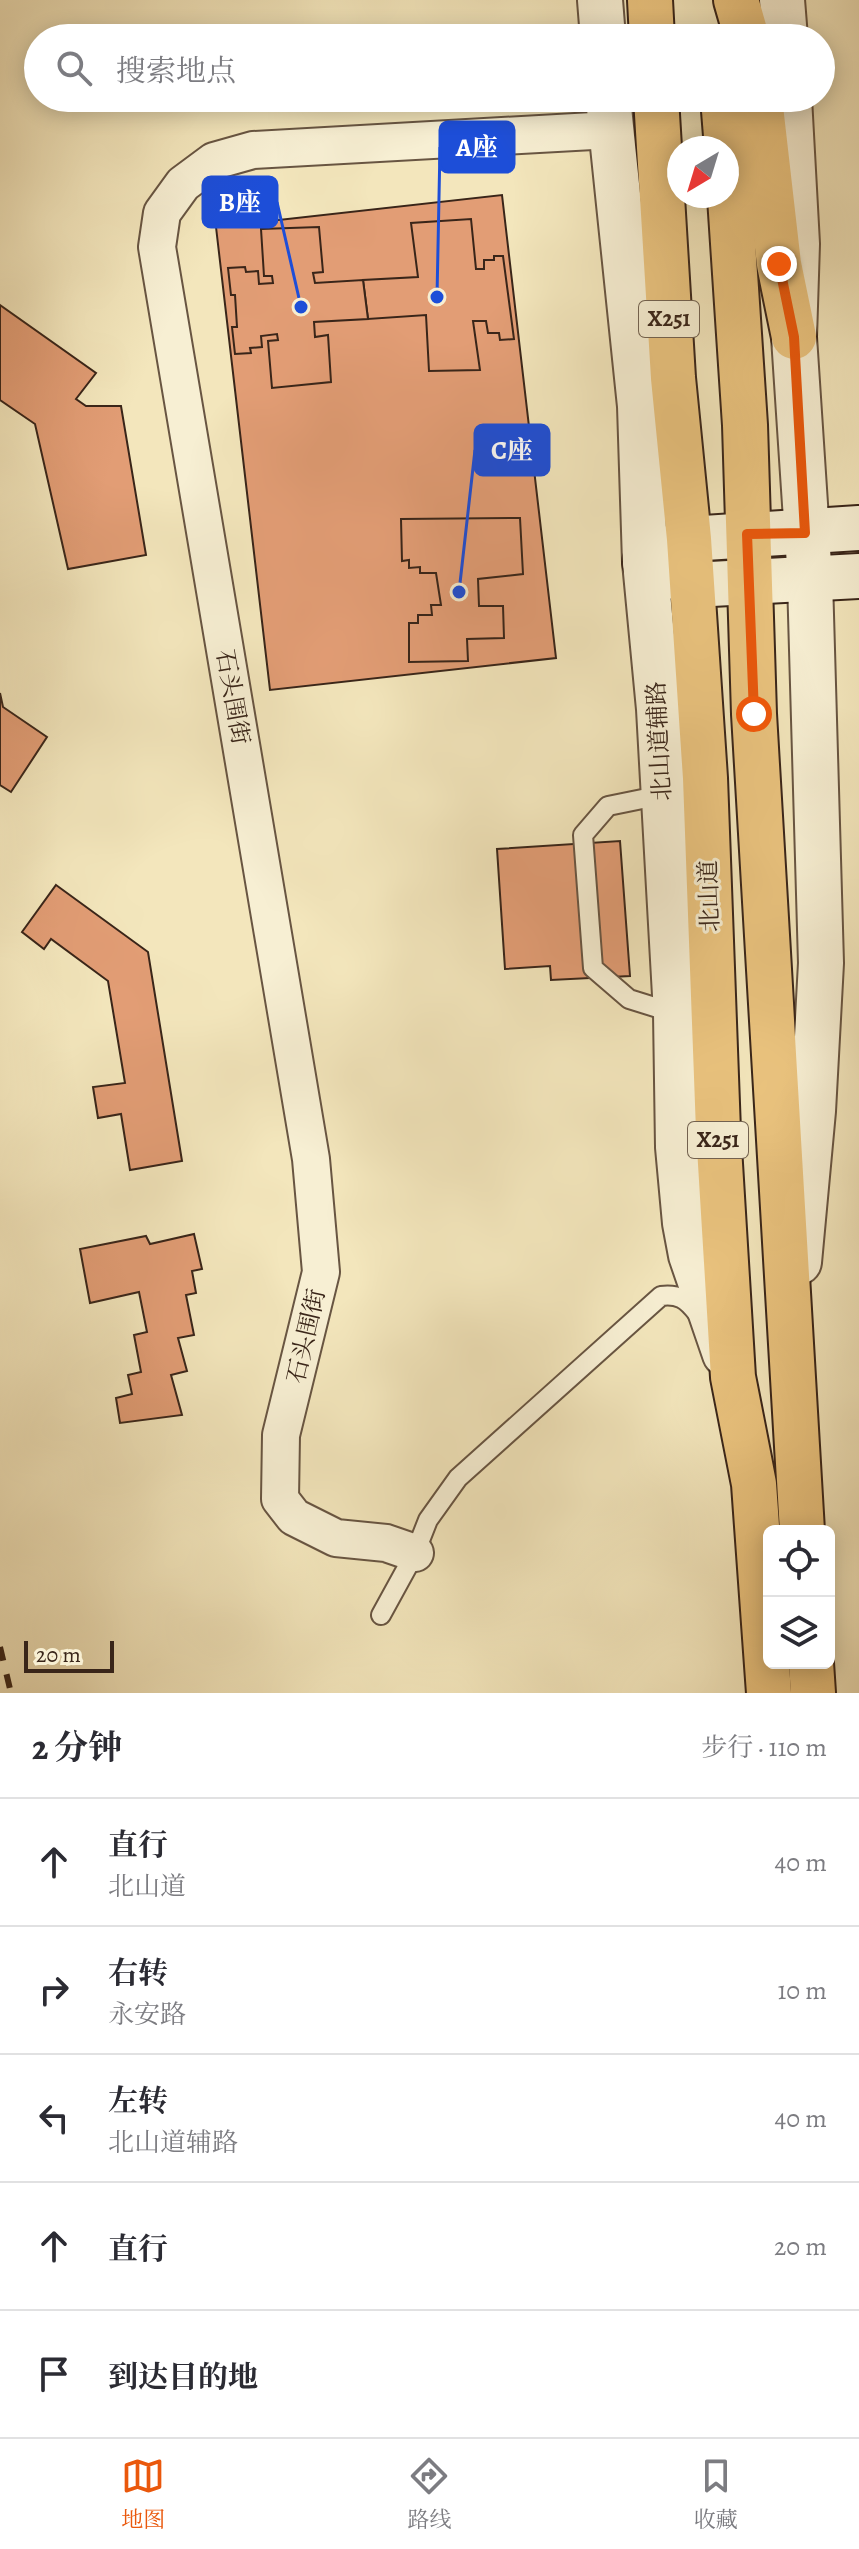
<!DOCTYPE html>
<html lang="zh">
<meta charset="utf-8">
<style>
body{margin:0;font-family:Alegreya,"Noto Serif SC",serif;background:#f2f2f3;color:#2b2b33}
.controls{position:absolute;right:24px;bottom:24px;display:grid;overflow:hidden;border-radius:12px;box-shadow:0 4px 20px #0003}
.controls button{width:72px;height:72px;display:grid;place-items:center;padding:0;border:0;border-bottom:2px solid #e1e1e2;background:#fff;color:#2b2b33;font:40px sans-serif}
.compass{position:absolute;left:667px;top:136px;width:72px;height:72px;border-radius:50%;background:#fff;box-shadow:0 4px 20px #0003;rotate:218deg}
.scale{position:absolute;left:24px;bottom:20px;width:90px;box-sizing:border-box;padding-left:8px;border:4px solid #392519;border-top:0;font-size:22px;line-height:28px;white-space:nowrap;color:#392519;-webkit-text-stroke:6px #f7efd3;paint-order:stroke}
.stop{position:absolute;width:24px;height:24px;margin:-18px;border:6px solid #ea580c;border-radius:50%;background:#fff}
.stop.end{background:#ea580c;border-color:#fff;box-shadow:0 2px 8px #0008}
.list{margin:0;padding:0;list-style:none}
h2{display:flex;justify-content:space-between;align-items:center;height:104px;margin:0;padding:0 32px;font-size:34px}
h2 small{font-size:26px;font-weight:400;color:#7c7c81}
.list li{display:grid;grid-template-columns:52px 1fr auto;gap:24px;align-items:center;box-sizing:border-box;height:128px;padding:0 32px;border-top:2px solid #e1e1e2}
.list b{display:block;font-size:30px;white-space:nowrap}
.list p{margin:0;font-size:26px;white-space:nowrap;color:#7c7c81}
.list em{font-size:26px;font-style:normal;color:#7c7c81}
.icon{flex:none;width:44px;height:44px;fill:none;stroke:currentColor;stroke-width:2;stroke-linecap:round;stroke-linejoin:round}
.map{position:relative;flex:none;width:859px;height:1693px;overflow:hidden}
.search{position:absolute;background:#fff;box-shadow:0 4px 20px #0003;left:24px;right:24px;top:24px;height:88px;display:flex;align-items:center;gap:20px;box-sizing:border-box;padding:0 28px;border-radius:44px;color:#7c7c81;font-size:30px}
.sheet{height:744px;background:#fff}
nav{display:flex;justify-content:space-around;align-items:center;box-sizing:border-box;height:112px;border-top:2px solid #e1e1e2;background:#fff;font-size:22px;color:#7c7c81}
nav a{display:grid;justify-items:center;gap:4px}
nav .on{color:#ea580c}
.map>svg:first-child{display:block}
.building{fill:#e29d75;stroke:#392519;stroke-width:2}
.lines{fill:none;stroke-linecap:round;stroke-linejoin:round}
.service-casing{stroke:#685542;stroke-width:22}
.minor-casing{stroke:#685542;stroke-width:40}
.tertiary-casing{stroke:#685542;stroke-width:48}
.secondary-casing{stroke:#392519;stroke-width:48}
.primary-casing{stroke:#392519;stroke-width:48}
.service{stroke:#f7efd3;stroke-width:18}
.minor{stroke:#f7efd3;stroke-width:36}
.tertiary{stroke:#f7efd3;stroke-width:44}
.secondary{stroke:#f7efd3;stroke-width:44}
.primary{stroke:#eac37e;stroke-width:44}
.rail{stroke:#392519;stroke-width:6;stroke-dasharray:14 14;stroke-linecap:butt}
.route{stroke:#ea580c;stroke-width:10}
.labels{text-anchor:middle;dominant-baseline:central;stroke-width:6;stroke-linejoin:round;paint-order:stroke}
.shield{fill:#f7efd3;stroke:#726251;stroke-width:2}
.shield-label{font-size:22px;font-weight:bold;fill:#392519}
.street-label{font-size:24px;fill:#392519;stroke:#f7efd3}
.leader{fill:none;stroke:#1d4ed8;stroke-width:3}
.callout-dot{fill:#1d4ed8;stroke:#f7efd3;stroke-width:3}
.callout{fill:#1d4ed8;stroke:#1d4ed8;stroke-width:3}
.callout-label{font-size:26px;text-anchor:middle;font-weight:bold;fill:#fff}
</style>
<div class="map">
<svg width="859" height="1693" viewBox="0 0 859 1693">
<rect width="100%" height="100%" fill="#f3e6bc"/>
<filter id="stains"><feTurbulence type="fractalNoise" baseFrequency=".0025" numOctaves="4"/><feColorMatrix values="0 0 0 0 .2 0 0 0 0 .09 0 0 0 0 .02 0 0 0 .5 -.17"/></filter>
<radialGradient id="worn" r=".72"><stop offset=".6" stop-color="#630" stop-opacity="0"/><stop offset="1" stop-color="#630" stop-opacity=".3"/></radialGradient>
<g class="building">
<path d="M502,195L556,658L270,690L216,227Z"/>
<path d="M471,219L476,269H484V260H494V256H503L514,339L500,340L499,333H488L486,321H473L480,370L429,371L426,315L368,319L363,280L418,277L411,223Z"/>
<path d="M319,227L323,272L313,273L315,283L363,280L368,319L314,322L315,337L328,335L331,382L272,388L268,341L278,340L277,334L261,336L262,347L250,348L251,353L235,354L232,327H237L235,295H231L228,268L245,267L246,272L258,271L259,284L273,283L272,276H264L261,229Z"/>
<path d="M0,305L96,373L76,399L86,406H121L146,555L68,569L35,424L0,400Z"/>
<path d="M520,518L523,574L478,579L479,606H503L504,638L467,639L468,661L409,662V623H418V615H432L431,605H441L436,573H420V567L409,568V560L402,561L401,519Z"/>
<path d="M0,693L3,707L47,737L11,792L0,785Z"/>
<path d="M620,841L630,976L551,980L550,966L505,969L497,849Z"/>
<path d="M56,885L148,952L182,1161L130,1170L121,1114L98,1118L93,1087L125,1083L108,981L51,939L44,949L22,932Z"/>
<path d="M194,1234L202,1269L192,1271L196,1293L186,1295L194,1335L178,1338L187,1371L171,1375L182,1415L120,1423L116,1398L132,1394L128,1375L141,1372L134,1335L147,1332L139,1292L90,1303L80,1249L146,1236L150,1244Z"/>
</g>
<g class="lines">
<defs>
<g id="service">
<path d="M662,795L608,806L583,835L593,968L629,999L674,1013"/>
<path d="M381,1615L415,1553L428,1520L458,1478L661,1296C679,1294 686,1299 697,1313"/>
</g>
<path id="minor" d="M415,1553L386,1543L336,1538L294,1517L280,1499L281,1435L321,1272L311,1159L157,247L162,213L183,184L214,161L253,150L611,130"/>
<g id="tertiary">
<path d="M600,0L603,38"/>
<path d="M782,0L785,38"/>
<path d="M608,98L640,406L645,562L659,709L676,1013L678,1147L685,1223L691,1255L725,1354"/>
<path d="M789,98L797,244L794,337L810,580L821,963L813,1111L799,1262"/>
</g>
<g id="secondary">
<path d="M645,562L689,539L859,528"/>
<path d="M658,568L693,585L859,576"/>
</g>
<g id="primary">
<path d="M650,0L652,38"/>
<path d="M736,0L747,38"/>
<path d="M656,98L673,378L689,539L705,778L718,1131L733,1377L754,1484L769,1693"/>
<path d="M723,98L727,148"/>
<path d="M760,98L779,264L794,337"/>
<path d="M727,152L745,425L754,714L802,1531"/>
<path d="M811,1663L813,1693"/>
</g>
</defs>
<use href="#service" class="service-casing"/>
<use href="#minor" class="minor-casing"/>
<use href="#tertiary" class="tertiary-casing"/>
<use href="#secondary" class="secondary-casing"/>
<use href="#primary" class="primary-casing"/>
<use href="#service" class="service"/>
<use href="#minor" class="minor"/>
<use href="#tertiary" class="tertiary"/>
<use href="#secondary" class="secondary"/>
<use href="#primary" class="primary"/>
<path class="rail" d="M0,1647L11,1693"/>
</g>
<g class="lines">
<path class="route" d="M754,714L747,534L805,533L794,337L779,264"/>
</g>
<g class="labels">
<g class="shield">
<rect x="639" y="301" width="60" height="36" rx="6"/>
<rect x="688" y="1122" width="60" height="36" rx="6"/>
</g>
<g class="shield-label">
<text x="669" y="319">X251</text>
<text x="718" y="1140">X251</text>
</g>
<g class="street-label">
<text transform="translate(233 697) rotate(80)">石头围街</text>
<text transform="translate(659 741) rotate(-93)">北山道辅路</text>
<text transform="translate(709 896) rotate(-92)">北山道</text>
<text transform="translate(306 1336) rotate(-77)">石头围街</text>
</g>
</g>
<path class="leader" d="M437 297L440 147M301 307L277 202M459 592L475 450"/>
<g class="callout-dot">
<circle cx="437" cy="297" r="8"/>
<circle cx="301" cy="307" r="8"/>
<circle cx="459" cy="592" r="8"/>
</g>
<g class="callout">
<rect x="440" y="122" width="74" height="50" rx="8"/>
<rect x="203" y="177" width="74" height="50" rx="8"/>
<rect x="475" y="425" width="74" height="50" rx="8"/>
</g>
<g class="callout-label">
<text x="477" y="156">A座</text>
<text x="240" y="211">B座</text>
<text x="512" y="459">C座</text>
</g>
<rect width="100%" height="100%" filter="url(#stains)"/>
<rect width="100%" height="100%" fill="url(#worn)"/>
</svg>
<div class="controls">
<button><svg class="icon" aria-label="locate" viewBox="0 0 24 24"><circle cx="12" cy="12" r="6"/><path d="M12 2v4M12 18v4M2 12h4M18 12h4"/></svg></button>
<button><svg class="icon" aria-label="layers" viewBox="0 0 24 24"><path d="M12 4l9 5-9 5-9-5zM3 14l9 5 9-5"/></svg></button>
</div>
<svg class="compass" viewBox="-18 -18 36 36"><path d="M0-13l5 13h-10z" fill="#e53935"/><path d="M0 13l5-13h-10z" fill="#7c7c81"/></svg>
<div class="scale">20 m</div>
<div class="stop" style="left:754px;top:714px"></div>
<div class="stop end" style="left:779px;top:264px"></div>
<div class="search"><svg class="icon" aria-label="search" viewBox="0 0 24 24"><circle cx="10" cy="10" r="6"/><path d="M15 15l6 6"/></svg>搜索地点</div>
</div>
<section class="sheet">
<h2>2 分钟<small>步行 · 110 m</small></h2>
<ul class="list">
<li><svg class="icon" aria-label="ahead" viewBox="0 0 24 24"><path d="M12 20V5M6 11l6-6 6 6"/></svg><div><b>直行</b><p>北山道</p></div><em>40 m</em></li>
<li><svg class="icon" aria-label="right" viewBox="0 0 24 24"><path d="M7 20v-9h11M14 6l5 5-5 5"/></svg><div><b>右转</b><p>永安路</p></div><em>10 m</em></li>
<li><svg class="icon" aria-label="left" viewBox="0 0 24 24"><path d="M17 20v-9H6M10 6l-5 5 5 5"/></svg><div><b>左转</b><p>北山道辅路</p></div><em>40 m</em></li>
<li><svg class="icon" aria-label="ahead" viewBox="0 0 24 24"><path d="M12 20V5M6 11l6-6 6 6"/></svg><div><b>直行</b></div><em>20 m</em></li>
<li><svg class="icon" aria-label="arrive" viewBox="0 0 24 24"><path d="M6 21V4h12l-3 4 3 4H6"/></svg><div><b>到达目的地</b></div></li>
</ul>
</section>
<nav>
<a class="on"><svg class="icon" aria-label="map" viewBox="0 0 24 24"><path d="M3 6l6-2 6 2 6-2v14l-6 2-6-2-6 2zM9 4v14M15 6v14"/></svg>地图</a>
<a><svg class="icon" aria-label="directions" viewBox="0 0 24 24"><path d="M12 3l9 9-9 9-9-9zM9 14v-3h6M13 9l2 2-2 2"/></svg>路线</a>
<a><svg class="icon" aria-label="saved" viewBox="0 0 24 24"><path d="M7 4h10v16l-5-4-5 4z"/></svg>收藏</a>
</nav>
